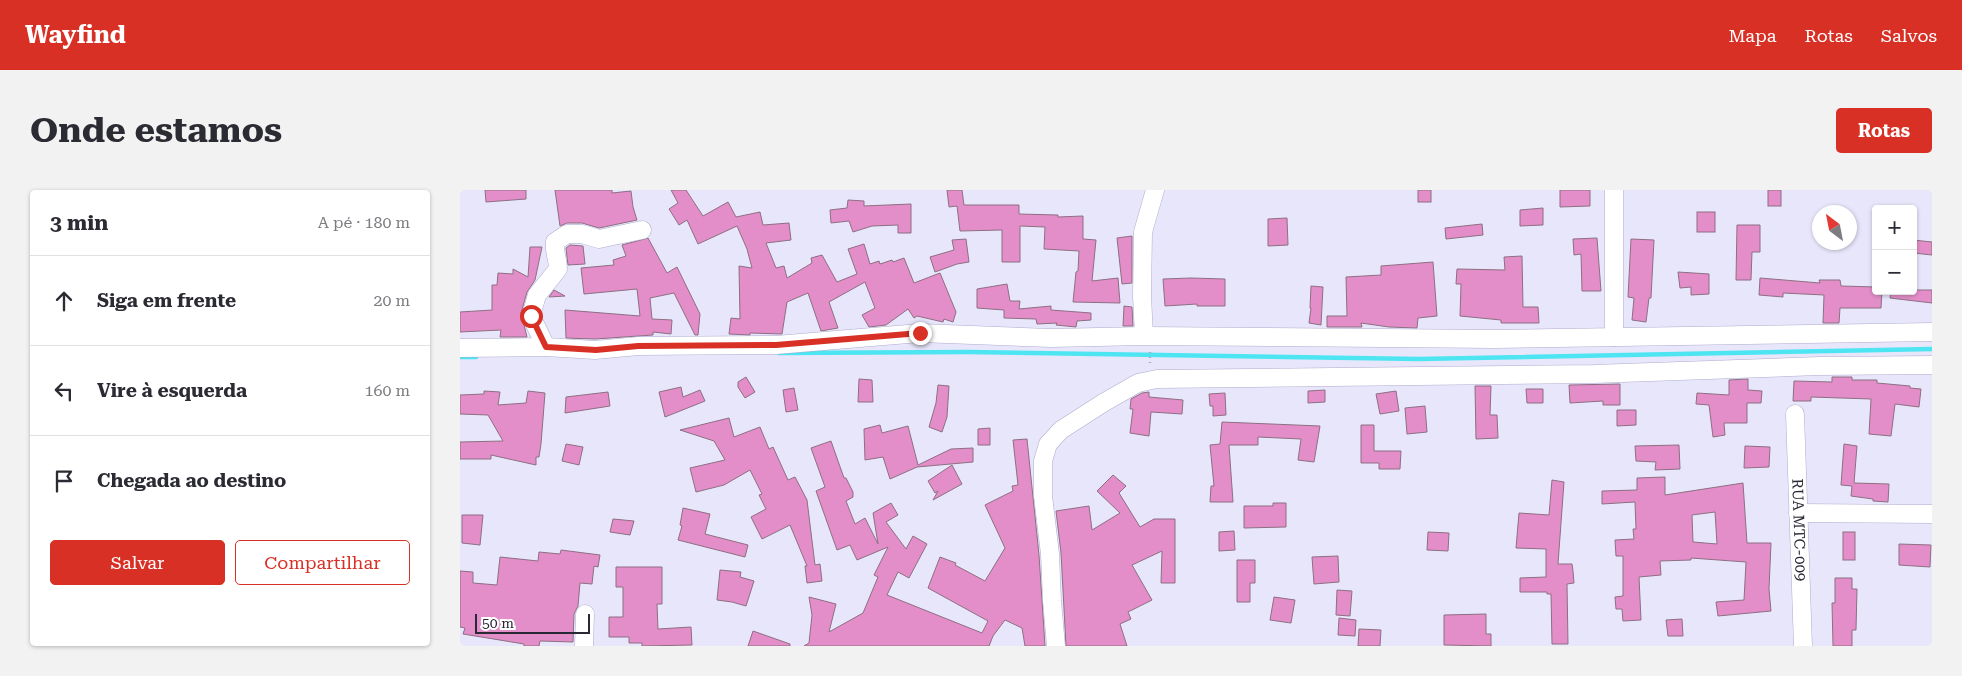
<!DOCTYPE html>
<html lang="pt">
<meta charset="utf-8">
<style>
body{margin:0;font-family:"Roboto Serif",serif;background:#f2f2f3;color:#2b2b33}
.controls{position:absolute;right:15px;top:15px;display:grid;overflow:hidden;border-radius:5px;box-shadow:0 1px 4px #0004}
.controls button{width:45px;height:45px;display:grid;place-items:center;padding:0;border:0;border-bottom:1px solid #e1e1e2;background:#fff;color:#2b2b33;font:25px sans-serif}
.compass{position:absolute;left:1352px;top:15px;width:45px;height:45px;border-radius:50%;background:#fff;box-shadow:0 1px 4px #0004;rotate:328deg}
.scale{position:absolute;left:15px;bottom:12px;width:115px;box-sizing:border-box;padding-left:5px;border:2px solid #292835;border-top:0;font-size:14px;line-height:18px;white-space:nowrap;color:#292835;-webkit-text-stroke:4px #fff;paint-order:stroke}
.stop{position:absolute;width:15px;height:15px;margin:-11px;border:4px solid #d93025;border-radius:50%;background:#fff}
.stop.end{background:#d93025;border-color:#fff;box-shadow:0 1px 5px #0008}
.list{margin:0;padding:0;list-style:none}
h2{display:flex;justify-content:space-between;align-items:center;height:65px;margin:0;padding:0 20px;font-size:21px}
h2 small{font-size:16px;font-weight:400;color:#7c7c81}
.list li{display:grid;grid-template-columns:32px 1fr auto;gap:15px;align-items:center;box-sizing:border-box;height:90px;padding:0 20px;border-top:1px solid #e1e1e2}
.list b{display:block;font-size:19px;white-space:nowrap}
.list em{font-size:16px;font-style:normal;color:#7c7c81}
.actions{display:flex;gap:10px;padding:15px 20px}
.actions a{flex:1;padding:11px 0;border:1px solid #d93025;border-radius:5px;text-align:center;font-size:18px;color:#d93025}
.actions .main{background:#d93025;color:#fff}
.icon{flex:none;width:28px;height:28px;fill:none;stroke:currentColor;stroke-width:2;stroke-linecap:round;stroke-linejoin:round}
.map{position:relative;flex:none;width:1472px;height:456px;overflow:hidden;border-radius:5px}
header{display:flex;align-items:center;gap:30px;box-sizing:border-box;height:70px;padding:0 25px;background:#d93025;color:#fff}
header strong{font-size:24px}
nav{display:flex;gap:28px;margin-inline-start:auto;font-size:18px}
.intro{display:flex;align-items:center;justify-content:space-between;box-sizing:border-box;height:120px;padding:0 30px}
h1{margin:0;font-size:35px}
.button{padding:12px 22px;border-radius:5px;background:#d93025;color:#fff;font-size:18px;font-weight:700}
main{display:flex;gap:30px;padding:0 30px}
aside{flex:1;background:#fff;border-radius:5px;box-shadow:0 1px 4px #0004}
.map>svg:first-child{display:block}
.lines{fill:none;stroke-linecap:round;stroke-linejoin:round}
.stream{stroke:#4de5f2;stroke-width:4.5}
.building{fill:#e38ec8;stroke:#8d6f83;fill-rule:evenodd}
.street-casing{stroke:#afaccd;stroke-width:19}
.path{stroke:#adabbe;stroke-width:2.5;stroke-dasharray:1 4;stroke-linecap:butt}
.street{stroke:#fff;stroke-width:18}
.route{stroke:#d93025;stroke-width:6}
.labels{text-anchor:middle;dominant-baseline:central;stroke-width:4;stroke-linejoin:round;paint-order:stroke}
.street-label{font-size:15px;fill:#292835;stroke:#fff}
</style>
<header>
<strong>Wayfind</strong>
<nav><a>Mapa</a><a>Rotas</a><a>Salvos</a></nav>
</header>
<div class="intro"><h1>Onde estamos</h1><a class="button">Rotas</a></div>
<main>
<aside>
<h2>3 min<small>A pé · 180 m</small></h2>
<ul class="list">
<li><svg class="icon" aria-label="ahead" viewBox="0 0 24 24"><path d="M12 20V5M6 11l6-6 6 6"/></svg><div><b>Siga em frente</b></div><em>20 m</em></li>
<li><svg class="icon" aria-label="left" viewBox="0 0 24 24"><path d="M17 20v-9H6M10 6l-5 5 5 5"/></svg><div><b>Vire à esquerda</b></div><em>160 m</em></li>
<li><svg class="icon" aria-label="arrive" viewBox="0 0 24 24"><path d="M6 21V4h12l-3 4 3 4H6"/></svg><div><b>Chegada ao destino</b></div></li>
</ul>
<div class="actions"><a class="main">Salvar</a><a>Compartilhar</a></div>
</aside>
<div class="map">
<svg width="1472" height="456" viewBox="0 0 1472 456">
<rect width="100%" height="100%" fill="#e8e6fb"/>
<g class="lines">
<g class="stream">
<path d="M319,163L508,162L959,169L1472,159"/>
<path d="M0,167H16"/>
</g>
</g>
<g class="building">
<path d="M25,0H66V9L26,12Z"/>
<path d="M95,0H152V3L171,1L173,17L177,30L139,38L122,33H107L100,36Z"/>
<path d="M211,0H226L243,26L268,12L276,27L300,22L303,35L329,33L331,50L306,53L316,78L324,76L327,88L352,73L351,68L362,65L377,92L397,84L388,59L404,54L410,74L419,71L420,74L432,70L433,72L444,68L454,93L480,83L496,122L493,132L484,129L483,132L457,126L454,128L448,119L426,135L409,137L402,125L415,118L405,92L369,112L378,138L361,141L348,103L327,112L322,144L290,143V145L269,144L271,128L280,129L279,76L292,78L287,59L277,36L238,54L227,30L219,35L209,19L218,13Z"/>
<path d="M487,0H502L504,15H559V24L598,25V27L623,26V49L636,50L632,91L658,88L660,113L613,112L616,82L618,81L619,61L584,59L585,37L560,36V72H542V40L500,41L497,16L489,17Z"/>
<rect x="958" y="0" width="13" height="12"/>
<path d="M1100,0H1130V16L1100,17Z"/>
<rect x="1308" y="0" width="13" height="16"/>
<path d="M388,10L404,11V16L451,14V43H438V35L412,36L393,42L389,31L371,33L370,20L387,18Z"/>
<path d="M1083,18V35L1060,36V20Z"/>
<rect x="1237" y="22" width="18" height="20"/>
<path d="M827,28L828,55L808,56V29Z"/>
<path d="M1022,34L1023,45L986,49L985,38Z"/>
<path d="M1277,35H1300V62H1292L1291,90H1276Z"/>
<path d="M672,46V93L662,94L657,48Z"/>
<path d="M188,48L207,83L217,77L240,124L238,145H235L214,103L190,108L192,129L212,130L211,144L193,142V145L135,149L106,148L105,120L180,126L177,99L124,104L121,78L154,75L153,70L166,66L162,55Z"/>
<path d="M1137,48L1141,101H1122L1121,64L1114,65L1113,49Z"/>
<path d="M506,49L509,72L497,74L475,82L470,67L494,60L492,50Z"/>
<path d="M1171,49L1194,50L1191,108H1189L1186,132L1172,130L1174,108L1168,107Z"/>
<path d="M1453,50L1472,52V65L1453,63Z"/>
<path d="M110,55L123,56L125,74L108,75L106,58Z"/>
<path d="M70,57H82L75,90L67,102L61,123L67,147H40L41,140L0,142V122L32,120V95H37L38,83L53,84V79L68,87Z"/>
<path d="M1062,66L1063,117H1078L1079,133H1041V130L1000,126L1001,94H996L997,79L1045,80L1044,67Z"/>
<path d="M973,72L977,126L958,128L957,138L929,137L901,133L902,137H867V126H887L886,87L921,85V76Z"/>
<path d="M1218,82L1249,84V104L1231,105V97L1220,98Z"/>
<path d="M731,88L765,89V116H737V114L705,116L703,89Z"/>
<path d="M1300,88L1360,93L1359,90H1380L1381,96L1416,97V101H1422L1421,118H1380L1379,133H1363L1364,105L1323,103V107L1299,105Z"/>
<path d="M547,94L550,111H560L559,119L591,116V120L631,123V130L617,131L616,137L596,135L597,133L577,134L576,129L544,128V120L517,118V99Z"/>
<path d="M851,96L863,97L861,135L849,133L851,118H850Z"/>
<path d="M94,100L105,106L89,107Z"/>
<path d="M1453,100H1472V113L1430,108L1431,101Z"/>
<path d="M664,116L672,117L673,136H663Z"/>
<path d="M286,187L295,202L285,208L278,197V192Z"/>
<path d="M1372,187H1392V190H1417V193L1450,196V198L1461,199L1459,217L1435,214L1431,246L1409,244L1411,209L1351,207V211H1333L1334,191L1372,192Z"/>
<path d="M399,189L412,190L413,212H398Z"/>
<path d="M1288,189V200L1302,201L1301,213H1287V233H1264L1265,245L1253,247L1249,215L1236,214L1237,203L1269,205V190Z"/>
<path d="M1160,194V215H1143V211L1110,213L1109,195Z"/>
<path d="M478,195L489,196L487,227L482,242L469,237L476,213Z"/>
<path d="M1015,196H1031L1030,225H1037L1038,248L1016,249Z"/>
<path d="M221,197L223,207L240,200L245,211L205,227L199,202Z"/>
<path d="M334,198L338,220L326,222L323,200Z"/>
<path d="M1066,199H1083V213H1067Z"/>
<path d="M865,200V212L848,213V201Z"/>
<path d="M24,201L40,202L38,215L66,213L68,201L85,203L81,254L79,267H76V275L31,265V269H0V252L43,251L28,225L0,224V205L24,204Z"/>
<path d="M936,201L939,221L920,224L916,204Z"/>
<path d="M148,202L150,216L105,223L106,207Z"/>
<path d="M689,202V207L723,210L722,224L691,222L689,246L670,243L673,219H670L671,209L682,203Z"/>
<path d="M765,203L766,225L753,226V216H750L749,204Z"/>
<path d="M965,216L967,242L947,244L945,218Z"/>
<path d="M1157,220H1176V235L1157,236Z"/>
<path d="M269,228L274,247L300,237L309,259L313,257L328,290L335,287L347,310L355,375L360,374L362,391L347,393L345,376H347L330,335L302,349L291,327L306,319L299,305L302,304L290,280L264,295L236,302L230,278L265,270L254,251L220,240Z"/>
<path d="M762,232L860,236L854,272L838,270L841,249L798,247V255H769L773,312H750L751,296H754L750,255L760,254Z"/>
<path d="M420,235L422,243L448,236L458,275L491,259L513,258V272L457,277L430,289L423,267L405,270L404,239Z"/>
<path d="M901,235H914V261H941L940,279H919V273H901Z"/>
<path d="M530,238V255H518V239Z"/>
<path d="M567,249L579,365L585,456H565L562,438L545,430L533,446L529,456H344L349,453L352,425L349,407L376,414L369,442L403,423L418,387L414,385L428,357L397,370L390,355L377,360L356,301L365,297L351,258L371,251L384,288H386L393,302V307L386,311L395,334L405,328L418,354L413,323L431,313L438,325L426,332L446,359L453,346L467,354L449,388L438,382L427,405L522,443L528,431L468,398L480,367L496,373L495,375L525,391L545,358L525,315L553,301L552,296L558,295L553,250Z"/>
<path d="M106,254L123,257L119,275L102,271Z"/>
<path d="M1384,254L1397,256L1394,293L1429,294L1428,312L1413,311V309L1391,306L1392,296L1381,295Z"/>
<path d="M1219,255L1220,279L1195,280L1196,272L1176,271L1175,256Z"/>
<path d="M1285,256L1310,257L1309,277L1284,278Z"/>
<path d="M492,275L502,294L473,310L478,301L475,303L468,291Z"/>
<path d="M653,285L666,296L659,303L680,337L694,329H715V393H701L702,361L672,375L692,410L668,422L671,429L660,434L667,456H606L601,363L596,321L629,316L632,340L660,323L637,301Z"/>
<path d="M1205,287V305L1283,293L1287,353H1311L1309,399L1311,421L1258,426L1256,412L1284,410L1286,372L1231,368V370L1200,371L1201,385L1179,387L1181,430L1163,431L1162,419H1156L1155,407L1163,406V366H1156L1155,350L1174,349L1173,339H1176L1175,312L1142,314V301L1177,300V288ZM1255,322L1257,354L1233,352L1232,325Z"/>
<path d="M1092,290L1104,292L1098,374H1112L1113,381L1114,393L1107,394L1108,454H1092L1091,404H1087V402H1060V388L1086,387V359L1056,358L1059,323L1089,325Z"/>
<path d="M813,313H826V337L784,338V316H813Z"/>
<path d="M223,318L250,324L245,344L288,355L285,367L218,350L222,336L220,335Z"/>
<path d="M2,325H23L20,355L2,353Z"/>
<path d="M153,329L174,331L170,345L150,342Z"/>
<path d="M774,341L775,360L759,361V342Z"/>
<path d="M968,342L989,343L988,361L967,360Z"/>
<rect x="1383" y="342" width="12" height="28"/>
<path d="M1439,354L1471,355L1470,377L1439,375Z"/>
<path d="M101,360L140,365L138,377L134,376L132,394L120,393L118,416L114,424L113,452L80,451L79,456H64V454L3,444L5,438L0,437V381L13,382V393L37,395L40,367L78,371L79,362L100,364Z"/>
<path d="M878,366L879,392L854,394L852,367Z"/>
<path d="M777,370H795V393H790V412H777Z"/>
<path d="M156,377H202V414H197L198,439L231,437L232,455L182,456V453H169V447H149V427H163V397H156Z"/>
<path d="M260,380L281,382L280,387L294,391L286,416L272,412L257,410Z"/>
<path d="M1375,388H1392V399H1397L1396,440H1392V456H1373L1372,413H1375Z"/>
<path d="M877,400L892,401L890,426L876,425Z"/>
<path d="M814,407L835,410L831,433L810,430Z"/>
<path d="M1026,424V444H1031V456L984,455V425Z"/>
<path d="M879,428L896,430L895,446L878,445Z"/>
<path d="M1222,429L1223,446H1208L1206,430Z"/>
<path d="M899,439L921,440L920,456H898Z"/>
<path d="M293,441L330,454V456H288Z"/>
</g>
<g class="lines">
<defs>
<g id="street">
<path d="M684,146L682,106L683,42L695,0"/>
<path d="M1154,147V0"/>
<path d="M86,157L71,126L77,105L98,79C98,67 94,65 95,52L107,44H122L139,49L182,40"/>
<path d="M0,158L86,157L135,160L178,156L316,155L460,143L591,148L684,146L1035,149L1472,142"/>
<path id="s1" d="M1335,224L1343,456"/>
<path d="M1338,323L1472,324"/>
<path d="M124,456L125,424"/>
<path d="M596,456L592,411L590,364L583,306V271L588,254L601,240L643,213L678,193L697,189L1134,184L1359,176L1472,175"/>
</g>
</defs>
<use href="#street" class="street-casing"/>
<path class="path" d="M690,162V174"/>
<use href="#street" class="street"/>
</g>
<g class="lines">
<path class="route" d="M71,126L86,157L136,160L178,156L316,155L460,143"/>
</g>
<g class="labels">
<g class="street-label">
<text stroke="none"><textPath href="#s1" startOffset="116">RUA MTC-009</textPath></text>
</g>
</g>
</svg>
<div class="controls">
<button>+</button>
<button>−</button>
</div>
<svg class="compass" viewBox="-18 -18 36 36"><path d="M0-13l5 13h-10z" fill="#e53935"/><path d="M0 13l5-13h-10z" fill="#7c7c81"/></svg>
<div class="scale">50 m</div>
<div class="stop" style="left:71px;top:126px"></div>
<div class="stop end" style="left:460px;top:143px"></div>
</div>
</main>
